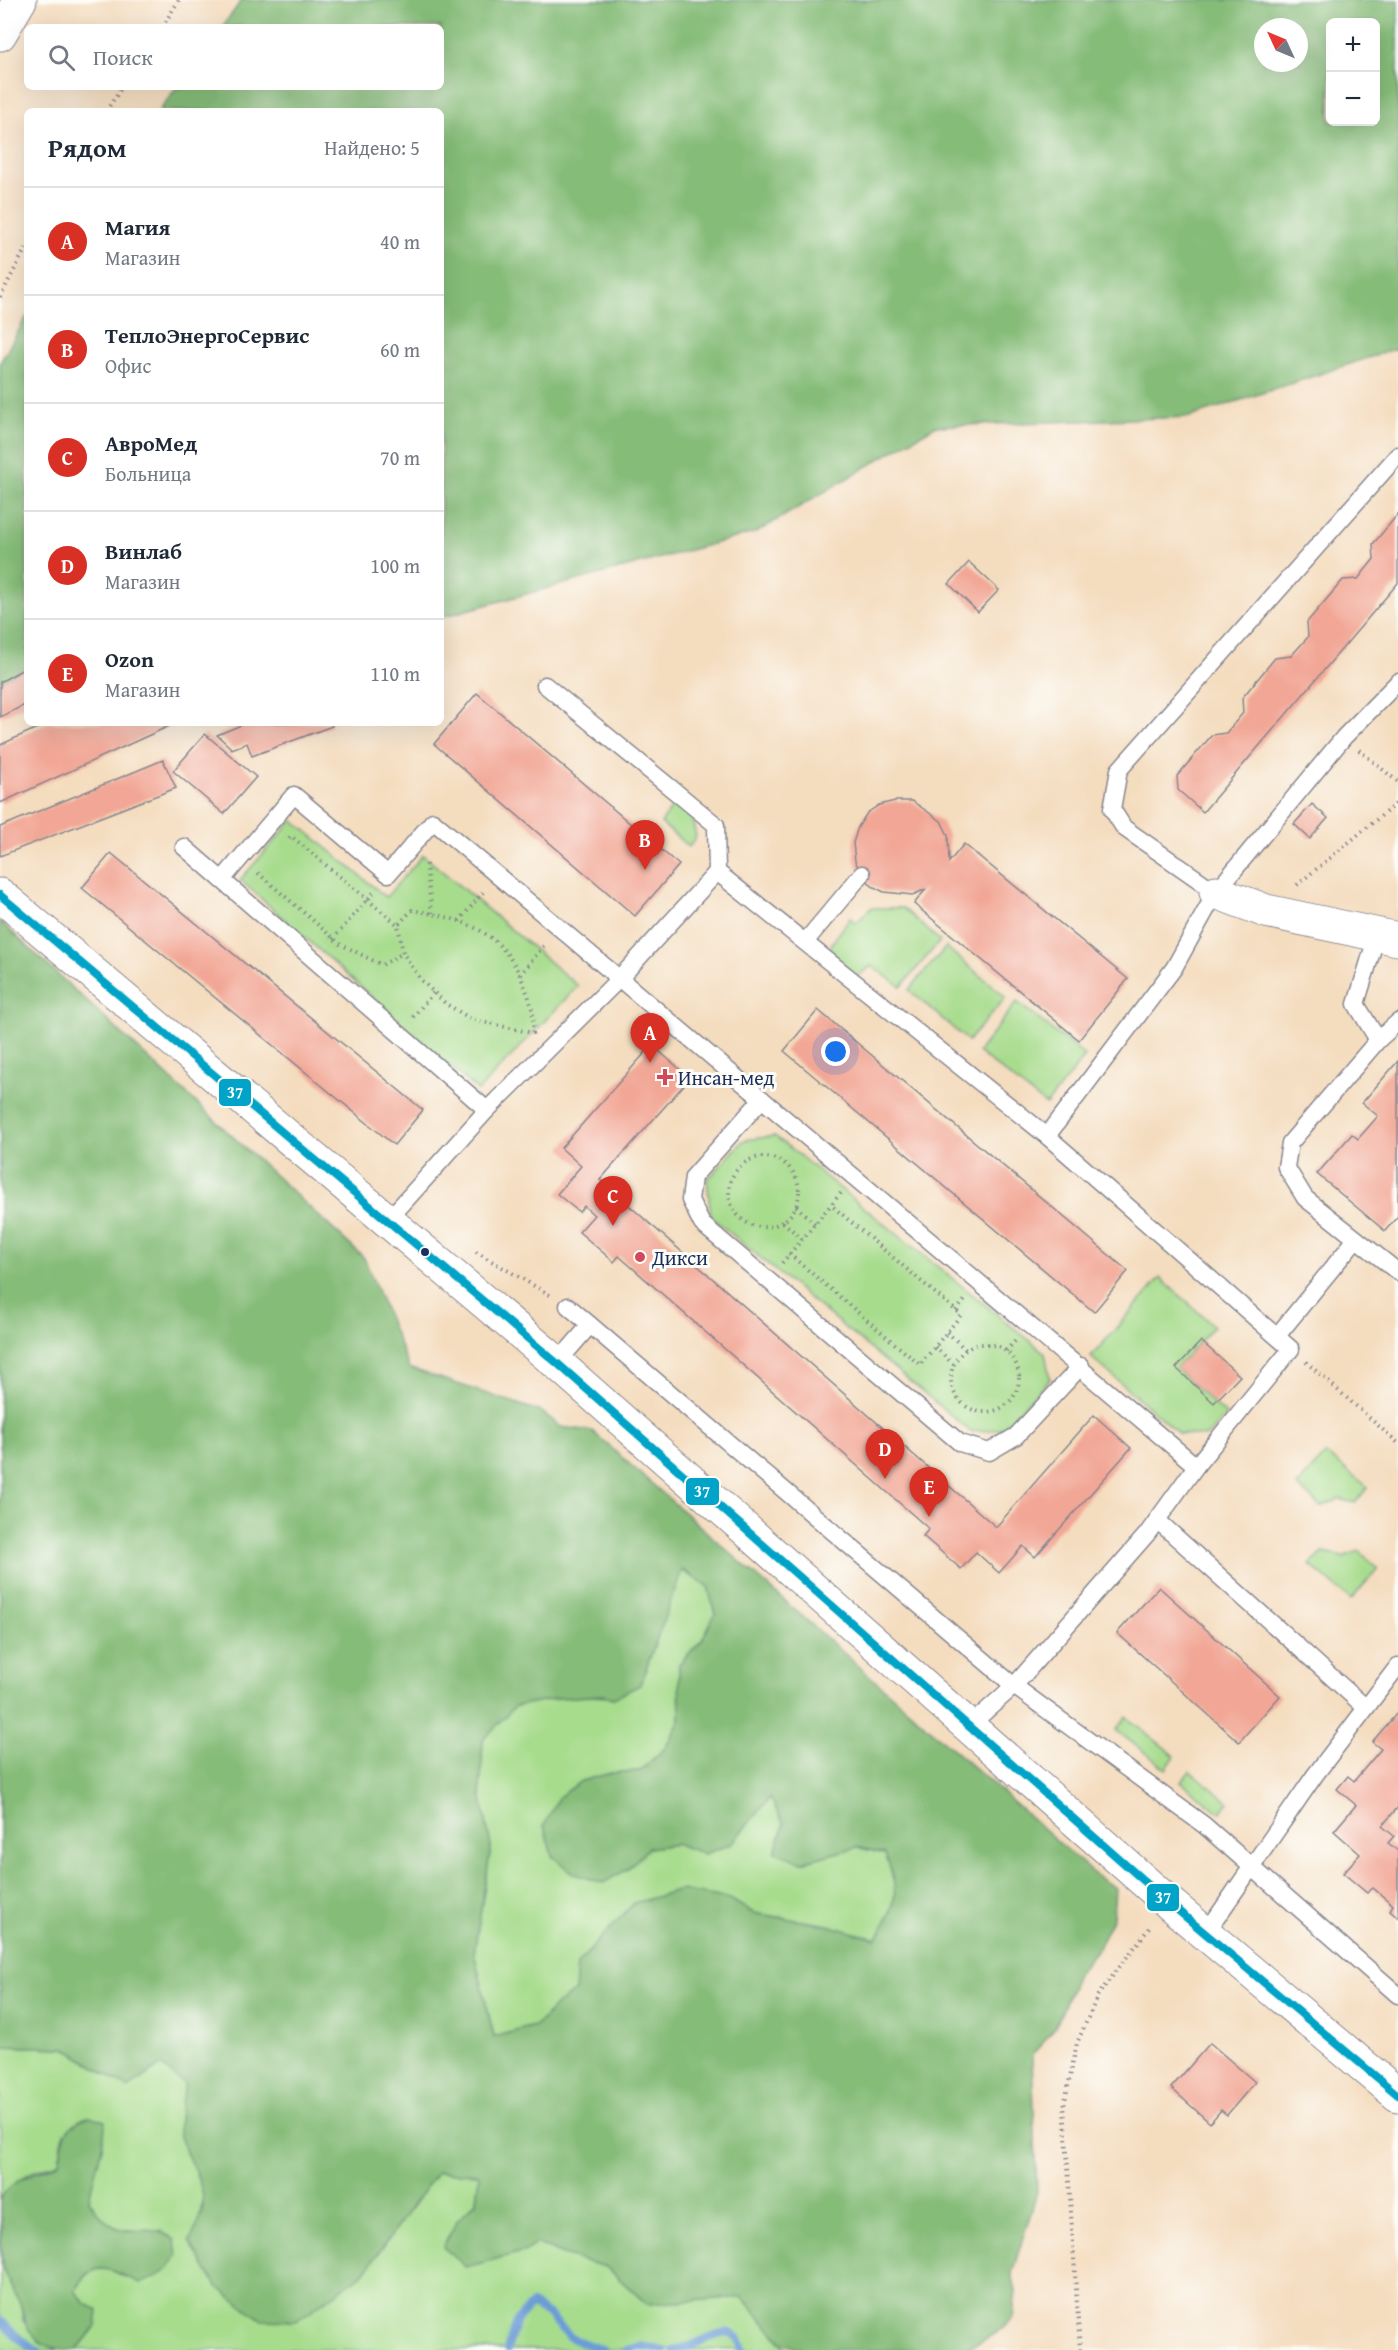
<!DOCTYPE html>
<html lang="ru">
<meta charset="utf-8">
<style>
body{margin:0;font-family:"Gentium Book Plus",serif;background:#f2f2f3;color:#1f2937}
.controls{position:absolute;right:18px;top:18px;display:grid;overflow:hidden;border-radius:9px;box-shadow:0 6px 24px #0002}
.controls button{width:54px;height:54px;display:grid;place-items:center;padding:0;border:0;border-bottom:2px solid #e0e1e3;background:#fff;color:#1f2937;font:30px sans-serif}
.compass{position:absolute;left:1254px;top:18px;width:54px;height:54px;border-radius:50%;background:#fff;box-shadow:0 6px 24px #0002;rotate:314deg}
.you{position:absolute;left:836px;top:1052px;width:21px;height:21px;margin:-15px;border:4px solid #fff;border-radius:50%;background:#1a73e8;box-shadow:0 0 0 9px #1a73e833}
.badge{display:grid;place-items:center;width:39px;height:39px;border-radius:50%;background:#d93025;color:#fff;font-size:20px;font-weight:700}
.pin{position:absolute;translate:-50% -50px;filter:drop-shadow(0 2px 3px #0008)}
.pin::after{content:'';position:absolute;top:32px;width:21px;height:18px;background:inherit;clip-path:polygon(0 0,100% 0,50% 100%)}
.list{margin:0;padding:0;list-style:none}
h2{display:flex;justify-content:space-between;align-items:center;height:78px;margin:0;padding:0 24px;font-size:26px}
h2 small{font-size:20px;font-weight:400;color:#747a83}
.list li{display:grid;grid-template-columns:39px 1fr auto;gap:18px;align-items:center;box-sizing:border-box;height:108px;padding:0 24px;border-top:2px solid #e0e1e3}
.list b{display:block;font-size:22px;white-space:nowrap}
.list p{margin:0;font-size:20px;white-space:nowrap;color:#747a83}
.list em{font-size:20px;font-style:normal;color:#747a83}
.icon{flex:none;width:33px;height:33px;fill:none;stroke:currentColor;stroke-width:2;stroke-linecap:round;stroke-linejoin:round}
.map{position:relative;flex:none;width:1398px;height:2350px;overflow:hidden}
.search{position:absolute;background:#fff;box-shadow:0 6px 24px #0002;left:24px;top:24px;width:420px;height:66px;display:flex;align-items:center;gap:15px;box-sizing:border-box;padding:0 21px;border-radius:9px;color:#747a83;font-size:22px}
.panel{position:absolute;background:#fff;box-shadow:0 6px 24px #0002;left:24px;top:108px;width:420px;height:618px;border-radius:9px}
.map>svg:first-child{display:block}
.green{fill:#a7dc8d;stroke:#618676;stroke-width:1.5}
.forest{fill:#85bc78;stroke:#50766b;stroke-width:1.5;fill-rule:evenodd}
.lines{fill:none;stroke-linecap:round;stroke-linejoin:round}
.stream{stroke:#6c9cd5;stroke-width:8}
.building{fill:#f2a796}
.lane-casing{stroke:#88868e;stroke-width:19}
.street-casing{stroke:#88868e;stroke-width:35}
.secondary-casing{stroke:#88868e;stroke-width:35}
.highway-casing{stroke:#88868e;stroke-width:35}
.path{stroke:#88868e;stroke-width:4;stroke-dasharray:1.5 4.5;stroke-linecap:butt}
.lane{stroke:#fff;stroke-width:16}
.street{stroke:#fff;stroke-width:33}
.secondary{stroke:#fff;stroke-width:33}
.highway{stroke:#fff;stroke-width:33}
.bus-1-casing{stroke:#fdfcf7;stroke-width:12}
.bus-1{stroke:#01a3c8;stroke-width:8}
.poi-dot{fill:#d1495b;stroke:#fdfcf7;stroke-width:2}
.bus-dot{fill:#1b2f5e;stroke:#fdfcf7;stroke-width:2}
.labels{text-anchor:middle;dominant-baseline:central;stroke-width:6;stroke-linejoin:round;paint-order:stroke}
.poi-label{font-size:20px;fill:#1b2f5e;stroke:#fdfcf7;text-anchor:start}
.line-badge{stroke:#fdfcf7;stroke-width:2}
.badge-label{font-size:16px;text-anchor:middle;font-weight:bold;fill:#fff}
</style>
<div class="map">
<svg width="1398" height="2350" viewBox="0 0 1398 2350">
<rect width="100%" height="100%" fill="#fdfcf7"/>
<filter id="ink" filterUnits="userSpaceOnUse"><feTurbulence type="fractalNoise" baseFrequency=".0167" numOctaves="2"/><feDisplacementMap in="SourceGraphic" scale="12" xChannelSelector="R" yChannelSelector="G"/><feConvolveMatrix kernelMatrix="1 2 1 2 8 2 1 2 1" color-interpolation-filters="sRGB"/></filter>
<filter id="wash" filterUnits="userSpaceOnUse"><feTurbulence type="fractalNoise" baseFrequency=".008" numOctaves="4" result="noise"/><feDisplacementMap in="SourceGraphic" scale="24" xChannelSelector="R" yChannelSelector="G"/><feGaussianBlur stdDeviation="1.35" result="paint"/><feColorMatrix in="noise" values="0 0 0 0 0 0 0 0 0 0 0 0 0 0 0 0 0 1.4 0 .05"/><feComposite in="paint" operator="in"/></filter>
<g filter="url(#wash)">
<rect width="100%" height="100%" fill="#f4dcbe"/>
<g class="green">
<path d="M675,803L691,816L696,836L689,847L661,823Z"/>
<path d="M293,820L386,897L423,855L578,986L478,1091L240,880Z"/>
<path d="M871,908H903L940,941L901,987L872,966L852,980L827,960L832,943L850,918L856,923Z"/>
<path d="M946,947L1006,997L968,1041L909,990Z"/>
<path d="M1017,1002L1085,1056L1046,1105L978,1052Z"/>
<path d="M775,1136L1045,1353L1050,1379L1002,1429L971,1432L711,1217L707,1180L744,1140Z"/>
<path d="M1160,1278L1214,1326L1176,1368L1226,1415L1207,1436L1179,1434L1091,1357Z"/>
<path d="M1326,1454L1368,1487L1355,1503L1339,1499L1321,1507L1297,1486Z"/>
<path d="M1359,1551L1378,1568L1351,1600L1310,1565L1323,1553L1343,1557Z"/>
<path d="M681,1570L708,1586L715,1614L702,1640L679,1664L680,1721L665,1748L640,1771L611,1773L628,1869L648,1848L677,1844L704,1854L731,1844L770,1797L784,1824L776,1851L802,1862L857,1847L885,1854C901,1894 897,1902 877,1939L827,1925L753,1913L730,1899L577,1964L576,1991L557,2004L537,2025L494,2037L474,1953L491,1847L480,1789L483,1740C492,1730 504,1712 516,1706C534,1698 595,1694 614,1698Z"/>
<path d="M1126,1717L1175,1756L1166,1769L1116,1730Z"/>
<path d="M1190,1771L1229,1802L1220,1813L1181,1782Z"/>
<path d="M0,2046L65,2048L128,2087L161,2064L184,2084L179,2133L204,2188L199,2224L216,2286L231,2295L363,2274L437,2172L479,2174L476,2201L457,2222L465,2267L525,2251L536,2243L563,2255L606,2267L647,2304L742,2297L788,2350H77L96,2326L85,2303L75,2291C89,2267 101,2263 125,2277L162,2231C124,2232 111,2234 88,2200L94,2169L64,2132L59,2162C48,2168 41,2168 32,2172C23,2176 5,2191 0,2199Z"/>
<path d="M0,2226L3,2231L2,2264L21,2305L23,2321L45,2344L57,2350H0Z"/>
</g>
<g class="forest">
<path d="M242,0H1398V348L1190,417L935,426L757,532L441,617V111H159L177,87H441V27H222ZM1330,22H1376V122H1330ZM1263,27H1299V63H1263Z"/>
<path d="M27,316V667L0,682V363Z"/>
<path d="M0,921L364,1258L409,1368L542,1412L561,1427L592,1431L1099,1878L1115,1888L1113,1917L1098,1948L1078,1972L1056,2026L1032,2055L1037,2193L1012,2273L1016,2291L1013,2318L995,2334L963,2350H803L783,2343L742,2297L647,2304L606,2267L563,2255L536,2243L526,2251L466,2267L443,2247L457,2221L476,2202L479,2174L437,2172L363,2274L296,2321L262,2320L216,2286L189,2241C219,2193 194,2180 180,2136C176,2122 183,2099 184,2084L161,2065L128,2088L65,2048L0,2046ZM682,1570L708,1586L715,1614L702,1640L679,1664L680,1721L665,1748L640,1771L611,1773L581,1781L558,1798L544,1826L552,1856L575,1874L603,1883L628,1869L648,1848L677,1844L704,1854L731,1844L770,1798L784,1824L775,1852L802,1862L857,1847L885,1854C900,1891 898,1904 876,1939L827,1925L753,1913L730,1899L681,1890L634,1903L577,1964L575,1991L557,2004L537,2025L494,2037L474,1953L491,1847L480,1789L483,1740L515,1706L560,1698L602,1695L614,1698L640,1685Z"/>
<path d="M90,2116L105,2121C105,2148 93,2174 89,2200C123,2254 141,2214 175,2240L177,2256C167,2271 158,2278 141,2283C112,2272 95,2254 75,2291L85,2303L98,2311L96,2326L77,2350C60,2350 42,2348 31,2333C23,2324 24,2314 20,2303C14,2291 5,2279 2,2265C1,2259 0,2201 2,2197C11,2178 42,2172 59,2162C65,2136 61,2126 90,2116Z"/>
</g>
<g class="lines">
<g class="stream">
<path d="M0,2320L21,2340L38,2350"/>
<path d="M507,2350L516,2321L532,2304L550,2316L571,2338L602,2350"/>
<path d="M627,2350L639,2346L664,2350"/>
<path d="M674,2350C681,2348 690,2347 697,2343C715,2335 735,2321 743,2350"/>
</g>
</g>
<g id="blocks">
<g class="building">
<path d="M1398,514V583L1203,812L1178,790L1177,776L1212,735L1226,733L1243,713L1242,698L1275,658L1291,656L1308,637L1307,622L1343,580L1358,579L1374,559L1373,544Z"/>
<path d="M969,562L999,590L978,612L949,584Z"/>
<path d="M27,667V704L0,717V682Z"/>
<path d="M477,693L679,865L635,916L434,744Z"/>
<path d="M48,723H176L0,803V745Z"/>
<path d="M246,723H331L332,726L252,756L247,743L232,749L217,735Z"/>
<path d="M205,734L256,777L224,814L173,771Z"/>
<path d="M163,760L176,788L0,856V827Z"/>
<path d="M895,801H912L941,821L948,835L949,862L964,844L1128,979L1079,1040L914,904L926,889L913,895L884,892L872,886L862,874L855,861L853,843L858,827L867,813L879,805Z"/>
<path d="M1312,804L1328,818L1310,839L1294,824Z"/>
<path d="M111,853L423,1110L394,1145L82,888Z"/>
<path d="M818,1010L1128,1271L1094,1312L784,1051Z"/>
<path d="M652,1045L690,1078L600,1180L996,1527L1094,1415L1131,1448L1035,1557L1023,1546L999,1573L976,1552L961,1569L923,1536L929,1529L619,1256L614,1262L579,1232L594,1215L584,1206L579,1212L557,1194L581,1166L561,1148Z"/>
<path d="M1398,1061V1216L1385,1231L1317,1174L1352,1134L1358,1139L1378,1116L1362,1103Z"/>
<path d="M1201,1341L1240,1376L1214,1403L1176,1368Z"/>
<path d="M1159,1587L1280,1696L1239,1742L1117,1633Z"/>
<path d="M1398,1712V1807L1382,1826L1394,1836L1388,1843L1398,1851V1917L1390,1910L1393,1905L1373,1888L1367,1893L1343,1873L1360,1854L1334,1831L1356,1805L1337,1789L1348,1776L1354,1781L1381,1749L1372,1742Z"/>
<path d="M1210,2043L1255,2082L1227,2115L1221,2110L1210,2123L1171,2088Z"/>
</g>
</g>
</g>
<g filter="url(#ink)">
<use href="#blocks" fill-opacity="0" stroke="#88868e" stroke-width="1.5"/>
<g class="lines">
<defs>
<g id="lane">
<path d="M184,847L487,1110"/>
<path d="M717,872L1047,1136L1291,1349L1196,1466L1147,1534L1014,1686L969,1726"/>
<path d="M222,880L294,795L388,874L433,821L1196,1466"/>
<path d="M1216,892L1124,828L1112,809L1119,770L1398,455"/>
<path d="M1377,935L1356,1004L1378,1040"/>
<path d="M805,942L862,874"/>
<path d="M1398,1022L1378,1040L1290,1143L1286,1167L1305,1198L1398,1272"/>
<path d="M762,1099L693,1177L690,1200L702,1224L960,1443L989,1452L1016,1436L1081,1366"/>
<path d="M1047,1136L1174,968L1216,892L1344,737L1398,682"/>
<path d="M388,1220L487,1110L619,979L717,872L716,825L545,685"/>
<path d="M568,1306L1014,1686L1204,1825L1398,1995"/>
<path d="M1277,1336L1356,1239"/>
<path d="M557,1363L590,1325"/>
<path d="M1157,1520L1366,1708"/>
<path d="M1206,1933L1315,1775L1398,1666"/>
</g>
<path id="street" d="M1216,892L1266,911L1398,939"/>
<path id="secondary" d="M0,895L557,1363L1169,1903L1398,2095"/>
<path id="highway" d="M0,34L20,0"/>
</defs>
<use href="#lane" class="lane-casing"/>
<use href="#street" class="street-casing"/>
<use href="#secondary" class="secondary-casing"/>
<use href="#highway" class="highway-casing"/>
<g class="path">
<path d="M162,27L179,0"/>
<path d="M106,111L122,87"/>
<path d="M0,297L27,246"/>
<path d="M1359,750L1398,782"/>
<path d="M289,838L291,836L398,925L403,953L421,980L446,1004L473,1020L533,1033C535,1012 530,999 522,980C500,929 463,919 412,910L398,925"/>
<path d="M426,864L432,914"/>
<path d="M258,873L340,944L382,965L403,953"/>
<path d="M1297,885L1398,802"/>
<path d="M459,921L484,891"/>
<path d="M333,939L375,891"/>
<path d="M520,975L546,943"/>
<path d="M413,1017L434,992"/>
<circle cx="764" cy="1192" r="35"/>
<path d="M796,1206L815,1224"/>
<path d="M783,1222L802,1239"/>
<path d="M476,1252L550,1295"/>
<path d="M789,1254L920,1365L961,1315L831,1205"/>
<path d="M782,1263L841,1193"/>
<path d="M956,1311L965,1300"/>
<path d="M947,1332L966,1350"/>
<circle cx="985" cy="1378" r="34"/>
<path d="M935,1347L953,1364"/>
<path d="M1006,1351L1015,1341"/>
<path d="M1306,1362L1398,1443"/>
<path d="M1080,2350L1064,2106L1077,2043L1098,1995L1150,1927"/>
</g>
<use href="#lane" class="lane"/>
<use href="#street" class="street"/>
<use href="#secondary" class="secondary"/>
<use href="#highway" class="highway"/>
<defs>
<path id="bus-1" d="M0,895L557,1363L1169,1903L1398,2095"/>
</defs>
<use href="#bus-1" class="bus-1-casing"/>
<use href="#bus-1" class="bus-1"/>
</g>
</g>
<g class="poi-dot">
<path d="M662 1068h6v6h6v6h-6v6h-6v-6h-6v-6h6z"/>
<circle cx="640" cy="1257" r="6"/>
</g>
<circle class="bus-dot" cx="425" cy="1252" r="5"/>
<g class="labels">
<g class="poi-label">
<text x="678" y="1077">Инсан-мед</text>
<text x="652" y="1257">Дикси</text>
</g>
</g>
<g class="line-badge">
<rect x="218" y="1078" width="34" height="29" rx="6" fill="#01a3c8"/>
<rect x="685" y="1477" width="35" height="29" rx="6" fill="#01a3c8"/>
<rect x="1146" y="1883" width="34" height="29" rx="6" fill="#01a3c8"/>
</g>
<g class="badge-label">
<text x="235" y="1098">37</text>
<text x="702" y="1497">37</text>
<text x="1163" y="1903">37</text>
</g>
</svg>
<div class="controls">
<button>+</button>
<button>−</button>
</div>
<svg class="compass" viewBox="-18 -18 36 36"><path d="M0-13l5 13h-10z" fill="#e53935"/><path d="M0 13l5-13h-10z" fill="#747a83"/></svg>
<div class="you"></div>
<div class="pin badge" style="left:650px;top:1063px">A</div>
<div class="pin badge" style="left:645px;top:870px">B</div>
<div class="pin badge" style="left:613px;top:1226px">C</div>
<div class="pin badge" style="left:885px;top:1479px">D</div>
<div class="pin badge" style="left:929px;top:1517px">E</div>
<div class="search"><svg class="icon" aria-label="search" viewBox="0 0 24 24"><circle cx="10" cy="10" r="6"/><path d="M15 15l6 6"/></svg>Поиск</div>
<section class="panel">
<h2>Рядом<small>Найдено: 5</small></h2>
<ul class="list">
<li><span class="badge">A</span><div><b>Магия</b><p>Магазин</p></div><em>40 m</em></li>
<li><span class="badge">B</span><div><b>ТеплоЭнергоСервис</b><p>Офис</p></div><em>60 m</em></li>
<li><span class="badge">C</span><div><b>АвроМед</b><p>Больница</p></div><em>70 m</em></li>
<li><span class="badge">D</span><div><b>Винлаб</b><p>Магазин</p></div><em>100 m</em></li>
<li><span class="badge">E</span><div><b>Ozon</b><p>Магазин</p></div><em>110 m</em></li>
</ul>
</section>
</div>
